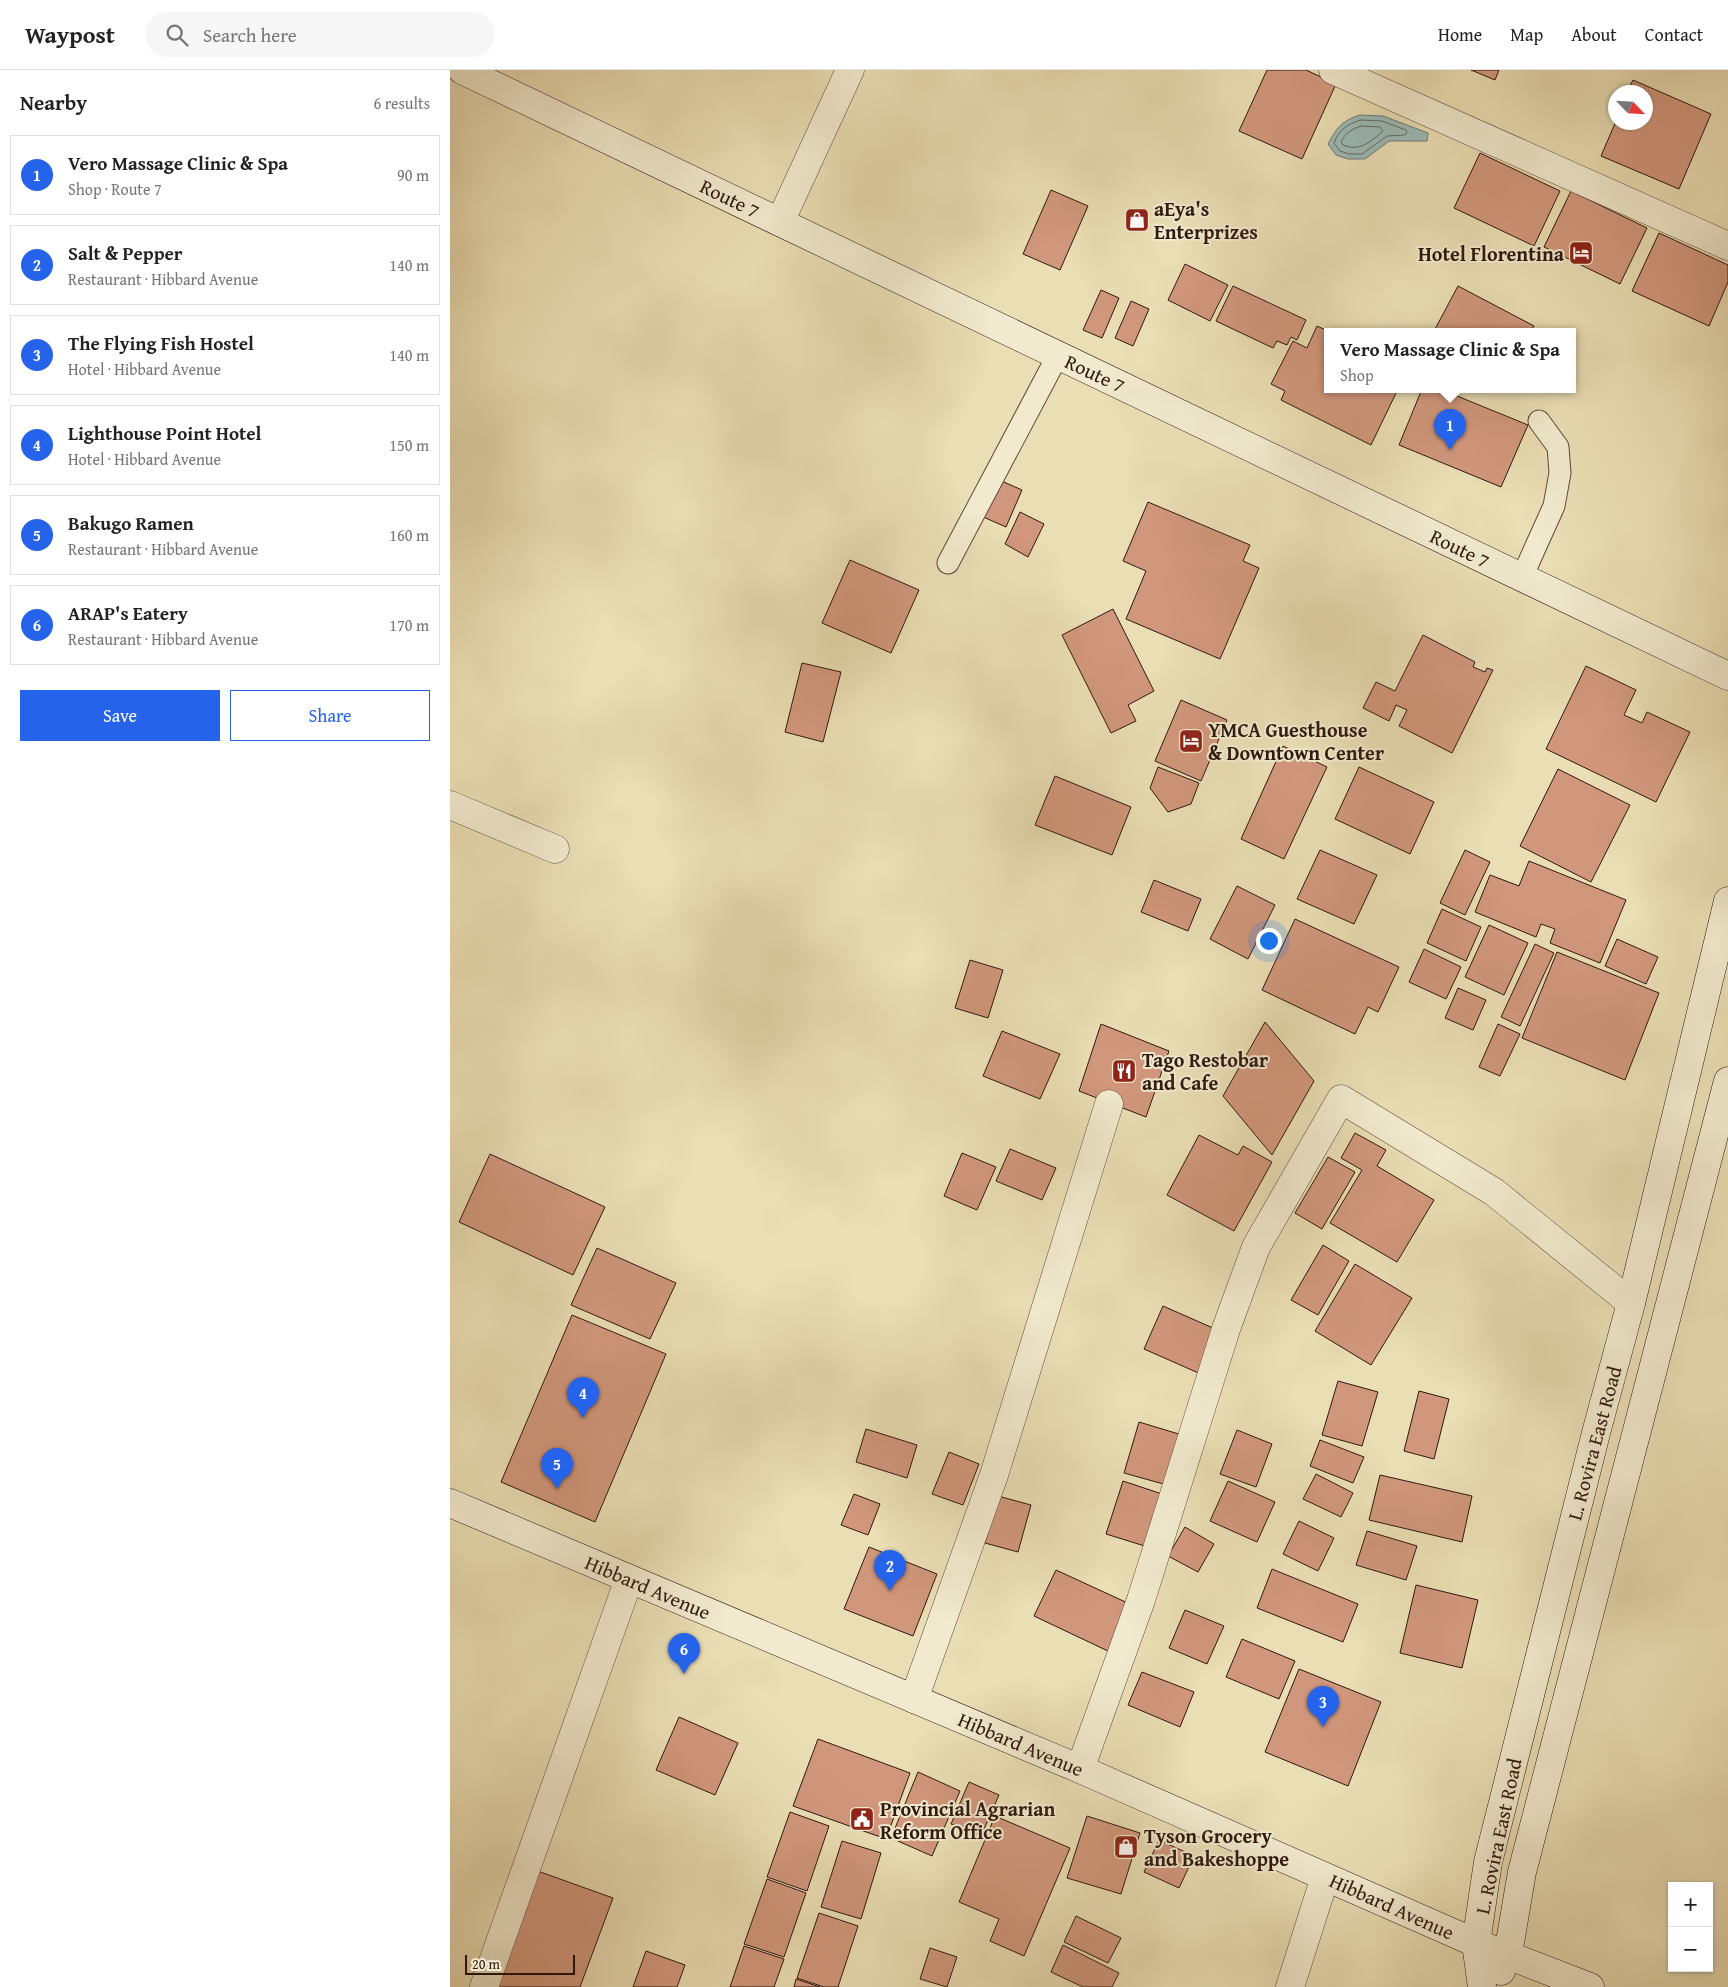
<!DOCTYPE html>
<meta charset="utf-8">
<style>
body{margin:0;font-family:"Gentium Book Plus",serif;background:#f6f6f6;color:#222}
.controls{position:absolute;right:15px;bottom:15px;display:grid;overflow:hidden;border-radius:0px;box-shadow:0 1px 4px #0004}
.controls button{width:45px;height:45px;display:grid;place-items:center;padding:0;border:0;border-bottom:1px solid #e0e0e0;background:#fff;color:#222;font:25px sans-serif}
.compass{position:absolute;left:1158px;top:15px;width:45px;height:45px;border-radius:50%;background:#fff;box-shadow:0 1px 4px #0004;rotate:115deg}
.scale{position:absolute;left:15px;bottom:12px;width:110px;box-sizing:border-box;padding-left:5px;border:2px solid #2f180f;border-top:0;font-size:14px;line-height:18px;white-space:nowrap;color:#2f180f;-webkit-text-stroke:4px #f1eace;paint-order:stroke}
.you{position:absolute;left:818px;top:870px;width:18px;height:18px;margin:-12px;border:4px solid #fff;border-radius:50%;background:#1a73e8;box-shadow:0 0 0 8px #1a73e833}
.badge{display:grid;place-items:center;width:32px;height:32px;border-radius:50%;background:#2563eb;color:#fff;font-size:16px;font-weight:700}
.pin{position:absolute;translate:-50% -41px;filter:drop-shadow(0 1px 2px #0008)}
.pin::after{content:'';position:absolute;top:26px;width:18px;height:15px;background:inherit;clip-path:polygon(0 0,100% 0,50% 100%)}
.popup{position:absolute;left:874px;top:258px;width:252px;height:65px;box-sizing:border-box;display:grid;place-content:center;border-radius:0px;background:#fff;filter:drop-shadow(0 1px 4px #0005);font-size:16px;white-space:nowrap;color:#767676}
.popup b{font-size:19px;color:#222}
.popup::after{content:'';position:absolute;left:50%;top:100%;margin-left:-10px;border:10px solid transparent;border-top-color:#fff}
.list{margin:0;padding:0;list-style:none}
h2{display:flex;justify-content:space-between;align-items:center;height:65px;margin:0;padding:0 20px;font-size:21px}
h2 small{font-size:16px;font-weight:400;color:#767676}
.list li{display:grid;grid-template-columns:32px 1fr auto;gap:15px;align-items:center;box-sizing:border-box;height:80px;margin:0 10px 10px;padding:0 10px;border:1px solid #e0e0e0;border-radius:0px}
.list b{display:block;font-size:19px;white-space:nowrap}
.list p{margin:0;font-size:16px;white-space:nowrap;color:#767676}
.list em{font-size:16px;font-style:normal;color:#767676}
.actions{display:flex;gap:10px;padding:15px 20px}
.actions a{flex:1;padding:11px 0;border:1px solid #2563eb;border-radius:0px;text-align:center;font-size:18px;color:#2563eb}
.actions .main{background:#2563eb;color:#fff}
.icon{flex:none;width:28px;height:28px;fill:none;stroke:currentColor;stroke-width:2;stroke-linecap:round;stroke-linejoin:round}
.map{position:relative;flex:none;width:1278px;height:1917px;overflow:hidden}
header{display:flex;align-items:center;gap:30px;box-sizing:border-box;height:70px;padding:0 25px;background:#fff;border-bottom:1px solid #e0e0e0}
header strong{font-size:24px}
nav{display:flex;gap:28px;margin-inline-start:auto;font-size:18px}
.search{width:350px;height:45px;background:#f6f6f6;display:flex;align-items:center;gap:12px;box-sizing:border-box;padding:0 18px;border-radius:28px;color:#767676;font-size:19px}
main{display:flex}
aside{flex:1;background:#fff}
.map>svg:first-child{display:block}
.water{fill:#9bbab7;stroke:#707974}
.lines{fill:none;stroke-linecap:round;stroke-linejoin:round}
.shore{stroke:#656963;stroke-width:1}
.building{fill:#d1977c;stroke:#2f180f}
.lane-casing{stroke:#5e4a38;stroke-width:23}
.street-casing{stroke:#5e4a38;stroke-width:29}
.secondary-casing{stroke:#2f180f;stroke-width:29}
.lane{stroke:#f1eace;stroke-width:21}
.street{stroke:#f1eace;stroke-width:28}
.secondary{stroke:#f1eace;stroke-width:28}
.labels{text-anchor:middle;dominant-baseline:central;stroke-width:4;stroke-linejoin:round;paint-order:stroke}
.street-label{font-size:20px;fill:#2f180f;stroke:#f1eace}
.poi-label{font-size:20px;font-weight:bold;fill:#2f180f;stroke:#f1eace;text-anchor:start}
</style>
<header>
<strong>Waypost</strong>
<div class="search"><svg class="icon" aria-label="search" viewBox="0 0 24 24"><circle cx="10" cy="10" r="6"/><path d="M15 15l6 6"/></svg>Search here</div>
<nav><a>Home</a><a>Map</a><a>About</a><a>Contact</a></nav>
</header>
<main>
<aside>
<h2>Nearby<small>6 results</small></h2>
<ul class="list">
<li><span class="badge">1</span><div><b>Vero Massage Clinic &amp; Spa</b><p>Shop · Route 7</p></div><em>90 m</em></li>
<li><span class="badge">2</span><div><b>Salt &amp; Pepper</b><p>Restaurant · Hibbard Avenue</p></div><em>140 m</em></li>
<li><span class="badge">3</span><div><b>The Flying Fish Hostel</b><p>Hotel · Hibbard Avenue</p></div><em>140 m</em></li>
<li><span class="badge">4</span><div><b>Lighthouse Point Hotel</b><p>Hotel · Hibbard Avenue</p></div><em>150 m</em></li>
<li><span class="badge">5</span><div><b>Bakugo Ramen</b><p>Restaurant · Hibbard Avenue</p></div><em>160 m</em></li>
<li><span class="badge">6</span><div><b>ARAP's Eatery</b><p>Restaurant · Hibbard Avenue</p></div><em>170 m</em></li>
</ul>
<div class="actions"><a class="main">Save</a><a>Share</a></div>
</aside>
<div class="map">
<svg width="1278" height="1917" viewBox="0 0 1278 1917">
<rect width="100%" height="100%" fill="#eadeb4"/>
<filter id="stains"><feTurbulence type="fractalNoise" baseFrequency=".004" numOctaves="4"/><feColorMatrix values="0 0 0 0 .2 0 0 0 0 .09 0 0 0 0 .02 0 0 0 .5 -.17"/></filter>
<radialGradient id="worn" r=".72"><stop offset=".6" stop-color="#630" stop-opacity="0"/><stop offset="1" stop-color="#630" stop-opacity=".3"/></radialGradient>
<path class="water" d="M910,45L933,46L978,63L977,71H939L915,89H898L886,85L878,74C886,58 893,50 910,45Z"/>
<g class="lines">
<g class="shore">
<path d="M911,50L932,51L956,60L957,63L955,65L937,66L912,84H899L890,81L884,73C889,60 897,54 911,50Z"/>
<path d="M911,56L930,57L933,61C921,72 909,82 893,75L891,72C895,63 902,59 911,56Z"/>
</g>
</g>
<g class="building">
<path d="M817,0H856L886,14L852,89L789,61Z"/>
<path d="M1021,0H1049L1045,10Z"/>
<path d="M1183,10L1261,44L1229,119L1151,86L1166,51V52H1196V22H1177Z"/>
<path d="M1030,83L1110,121L1084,176L1004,138Z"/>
<path d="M601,120L638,136L610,200L573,184Z"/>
<path d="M1121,121L1197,158L1170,214L1094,177Z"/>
<path d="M1209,163L1278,195V212L1259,256L1182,221Z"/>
<path d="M735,194L778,215L760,251L718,230Z"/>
<path d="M783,216L856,250L847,270L841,267L837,275L827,271L823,278L766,251Z"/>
<path d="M1008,216L1084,256L1081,261H984Z"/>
<path d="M651,220L669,228L652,268L633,260Z"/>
<path d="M681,231L699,239L683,276L665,268Z"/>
<path d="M867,256L878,261V319H948L921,375L831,330L835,321L821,314L843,271L857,278Z"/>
<path d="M972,319H990L1078,355L1051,417L949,375Z"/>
<path d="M547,409L572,420L556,457L531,446Z"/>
<path d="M698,432L800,475L793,491L809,498L770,589L676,549L696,501L673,491Z"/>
<path d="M570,442L594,454L578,487L555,474Z"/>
<path d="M400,490L469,520L441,583L372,553Z"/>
<path d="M663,539L704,621L678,635L686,651L661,663L612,565Z"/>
<path d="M973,565L1025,592L1023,597L1035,602L1037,598L1043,600L1002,683L949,656L957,640L946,635L939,651L913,638L926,612L945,621Z"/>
<path d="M352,593L391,602L373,672L335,662Z"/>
<path d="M1136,596L1186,620L1174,645L1192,653L1197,642L1240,662L1206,732L1096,679Z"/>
<path d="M731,630L777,650L751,711L705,691Z"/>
<path d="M833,676L877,697L834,789L791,769Z"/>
<path d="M708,697L749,713L741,734L718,742L700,718Z"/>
<path d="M909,697L984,732L960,784L885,749Z"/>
<path d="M1108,699L1180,735L1141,812L1070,776Z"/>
<path d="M605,706L681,737L662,785L585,755Z"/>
<path d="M870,780L927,805L904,854L847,829Z"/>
<path d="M1015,780L1040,792L1015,845L990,833Z"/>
<path d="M1079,791L1176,830L1150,893L1100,873L1105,859L1091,854L1086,867L1025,842L1040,805L1069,816Z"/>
<path d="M704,810L751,829L738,861L691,842Z"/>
<path d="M787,816L825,835L798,889L760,869Z"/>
<path d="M992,839L1031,857L1016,891L977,873Z"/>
<path d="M845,849L949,897L928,942L918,937L905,964L812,920Z"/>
<path d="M1039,855L1078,873L1054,925L1015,907Z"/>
<path d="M1167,869L1208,887L1196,914L1155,896Z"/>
<path d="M1085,874L1104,883L1070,956L1051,947Z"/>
<path d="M974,879L1011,897L996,929L959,912Z"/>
<path d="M1107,882L1209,923L1175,1010L1072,968Z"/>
<path d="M520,890L553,900L538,948L505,938Z"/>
<path d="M1008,918L1036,930L1023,960L995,948Z"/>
<path d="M815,952L864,1011L822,1085L773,1026Z"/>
<path d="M651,954L719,981L696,1047L629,1021Z"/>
<path d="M1048,954L1070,964L1050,1006L1029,997Z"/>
<path d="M552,961L610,984L590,1029L533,1006Z"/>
<path d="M905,1063L936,1080L927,1096L984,1130L947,1192L880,1153L912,1100L891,1088Z"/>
<path d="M749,1065L788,1085L793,1076L822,1092L784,1161L717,1125Z"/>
<path d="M560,1079L606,1098L592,1130L546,1111Z"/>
<path d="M512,1083L546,1097L527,1140L494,1126Z"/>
<path d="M40,1084L155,1137L123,1205L9,1152Z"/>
<path d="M878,1087L905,1102L872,1159L845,1143Z"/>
<path d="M873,1175L899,1191L868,1245L841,1230Z"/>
<path d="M147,1178L226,1213L200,1269L121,1235Z"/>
<path d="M905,1194L962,1228L921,1295L865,1261Z"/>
<path d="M713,1236L772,1262L753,1305L694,1279Z"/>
<path d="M122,1245L216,1284L145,1452L51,1412Z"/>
<path d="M888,1311L928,1322L912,1376L872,1365Z"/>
<path d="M969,1321L999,1329L984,1389L954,1381Z"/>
<path d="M689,1352L732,1365L717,1415L674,1403Z"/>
<path d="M416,1359L467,1375L457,1408L406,1392Z"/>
<path d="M787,1360L822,1374L806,1417L770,1404Z"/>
<path d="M870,1370L914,1387L903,1413L860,1396Z"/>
<path d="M499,1382L529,1394L513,1435L482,1424Z"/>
<path d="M866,1404L903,1423L891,1447L853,1429Z"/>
<path d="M930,1405L1022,1426L1012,1472L919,1450Z"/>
<path d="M673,1411L718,1426L701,1478L656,1464Z"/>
<path d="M778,1411L825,1432L807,1472L760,1451Z"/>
<path d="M404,1424L430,1434L418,1465L391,1455Z"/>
<path d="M548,1426L581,1435L568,1482L535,1473Z"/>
<path d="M849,1451L884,1468L868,1501L833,1484Z"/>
<path d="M735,1457L764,1474L748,1502L718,1486Z"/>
<path d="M917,1461L967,1476L956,1510L906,1495Z"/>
<path d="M419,1477L487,1504L463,1566L394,1539Z"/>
<path d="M822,1499L908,1534L893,1572L807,1538Z"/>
<path d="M606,1500L682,1535L660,1582L584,1546Z"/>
<path d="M966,1515L1028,1530L1012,1598L950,1583Z"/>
<path d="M735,1540L774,1556L757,1594L719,1578Z"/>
<path d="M792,1569L845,1591L829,1629L776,1607Z"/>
<path d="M849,1599L931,1632L898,1716L815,1682Z"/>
<path d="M692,1602L744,1622L730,1657L678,1635Z"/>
<path d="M229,1647L288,1673L265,1725L206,1700Z"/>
<path d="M368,1669L460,1703L436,1769L343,1736Z"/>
<path d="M468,1702L510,1721L482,1786L441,1768Z"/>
<path d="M519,1712L549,1725L531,1766L501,1754Z"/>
<path d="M340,1742L379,1756L357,1821L317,1807Z"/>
<path d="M545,1746L620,1778L574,1886L540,1871L549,1849L509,1832Z"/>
<path d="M637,1746L690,1763L671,1824L617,1808Z"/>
<path d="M709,1770L744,1786L729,1818L694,1802Z"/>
<path d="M392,1771L431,1783L411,1849L371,1837Z"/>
<path d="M82,1799L163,1828L130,1917H38Z"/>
<path d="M317,1809L356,1823L334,1887L294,1874Z"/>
<path d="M369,1843L408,1856L388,1917H374L347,1908Z"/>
<path d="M626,1846L671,1868L658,1893L614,1872Z"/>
<path d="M613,1875L669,1903L662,1917H633L601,1902Z"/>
<path d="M294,1876L334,1889L324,1917H280Z"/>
<path d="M480,1878L507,1887L497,1917L470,1909Z"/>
<path d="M196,1881L235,1895L227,1917H183Z"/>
<path d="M346,1909L370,1917H344Z"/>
</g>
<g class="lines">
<defs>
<g id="lane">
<path d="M498,493L608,285"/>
<path d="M1072,507L1104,436L1110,403L1108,377L1089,351"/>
</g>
<g id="street">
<path d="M883,0L1278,176"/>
<path d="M330,152L400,0"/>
<path d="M0,735L105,779"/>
<path d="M464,1629L544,1405L659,1034"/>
<path d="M630,1699L691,1530L776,1259L806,1177L891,1029L1044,1122L1181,1233"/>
<path d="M34,1917L179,1509"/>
<path d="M840,1917L875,1807"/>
</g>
<g id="secondary">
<path d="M12,0L1278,606"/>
<path d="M0,1433L630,1699L1026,1873L1140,1917"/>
<path d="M1051,1901L1058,1884L1072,1802L1278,1011"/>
<path d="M1032,1917L1026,1873L1038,1792L1146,1363L1181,1233L1278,831"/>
</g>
</defs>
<use href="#lane" class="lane-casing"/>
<use href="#street" class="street-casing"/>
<use href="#secondary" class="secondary-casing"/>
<use href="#lane" class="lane"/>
<use href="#street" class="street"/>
<use href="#secondary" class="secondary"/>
</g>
<defs>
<symbol id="shop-square" viewBox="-11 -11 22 22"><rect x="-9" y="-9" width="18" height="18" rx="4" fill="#8f2418" stroke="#f1eace"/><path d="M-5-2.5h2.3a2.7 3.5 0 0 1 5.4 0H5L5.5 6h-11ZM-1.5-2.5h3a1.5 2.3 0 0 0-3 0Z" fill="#fff"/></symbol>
<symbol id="hotel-square" viewBox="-11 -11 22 22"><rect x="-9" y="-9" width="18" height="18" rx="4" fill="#8f2418" stroke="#f1eace"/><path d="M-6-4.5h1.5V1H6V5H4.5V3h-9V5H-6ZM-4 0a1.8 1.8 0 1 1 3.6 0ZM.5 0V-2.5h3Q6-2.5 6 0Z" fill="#fff"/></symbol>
<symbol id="restaurant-square" viewBox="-11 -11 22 22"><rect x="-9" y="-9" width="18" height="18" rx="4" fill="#8f2418" stroke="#f1eace"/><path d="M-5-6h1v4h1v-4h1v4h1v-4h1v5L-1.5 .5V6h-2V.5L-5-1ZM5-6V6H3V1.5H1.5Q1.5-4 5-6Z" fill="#fff"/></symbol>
<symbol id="civic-square" viewBox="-11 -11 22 22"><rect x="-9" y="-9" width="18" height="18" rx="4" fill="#8f2418" stroke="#f1eace"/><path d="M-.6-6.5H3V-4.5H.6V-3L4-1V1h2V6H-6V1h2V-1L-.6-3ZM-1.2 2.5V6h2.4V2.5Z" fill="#fff"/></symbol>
</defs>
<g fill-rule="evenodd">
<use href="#shop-square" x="673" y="136" width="28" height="28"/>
<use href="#hotel-square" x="1117" y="169" width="28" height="28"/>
<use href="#hotel-square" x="727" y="657" width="28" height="28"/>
<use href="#restaurant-square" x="660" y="987" width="28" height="28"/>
<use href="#civic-square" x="398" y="1735" width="28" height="28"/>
<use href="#shop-square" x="662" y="1763" width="28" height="28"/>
</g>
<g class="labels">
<g class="street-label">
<text transform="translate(280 128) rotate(26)">Route 7</text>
<text transform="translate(645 303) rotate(25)">Route 7</text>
<text transform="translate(1010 478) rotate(26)">Route 7</text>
<text transform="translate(1144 1373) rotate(-75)">L. Rovira East Road</text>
<text transform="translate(198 1517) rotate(23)">Hibbard Avenue</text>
<text transform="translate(571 1674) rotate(23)">Hibbard Avenue</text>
<text transform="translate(1048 1766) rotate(-78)">L. Rovira East Road</text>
<text transform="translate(942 1836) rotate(24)">Hibbard Avenue</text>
</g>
<g class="poi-label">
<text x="704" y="138">aEya's<tspan x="704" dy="23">Enterprizes</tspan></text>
<text x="1114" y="183" text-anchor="end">Hotel Florentina</text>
<text x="758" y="659">YMCA Guesthouse<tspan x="758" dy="23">&amp; Downtown Center</tspan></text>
<text x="692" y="989">Tago Restobar<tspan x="692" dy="23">and Cafe</tspan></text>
<text x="430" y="1738">Provincial Agrarian<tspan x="430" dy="23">Reform Office</tspan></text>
<text x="694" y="1765">Tyson Grocery<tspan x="694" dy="23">and Bakeshoppe</tspan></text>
</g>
</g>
<rect width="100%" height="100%" filter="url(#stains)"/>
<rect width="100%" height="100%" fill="url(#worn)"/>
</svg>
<div class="controls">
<button>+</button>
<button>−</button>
</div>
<svg class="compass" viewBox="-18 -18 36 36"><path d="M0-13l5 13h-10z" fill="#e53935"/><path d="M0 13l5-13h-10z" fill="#767676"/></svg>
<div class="scale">20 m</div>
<div class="you"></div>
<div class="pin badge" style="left:1000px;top:380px">1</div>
<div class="popup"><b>Vero Massage Clinic &amp; Spa</b>Shop</div>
<div class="pin badge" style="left:440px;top:1521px">2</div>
<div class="pin badge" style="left:873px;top:1657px">3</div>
<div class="pin badge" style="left:133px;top:1348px">4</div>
<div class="pin badge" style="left:107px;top:1419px">5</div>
<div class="pin badge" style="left:234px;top:1604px">6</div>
</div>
</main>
